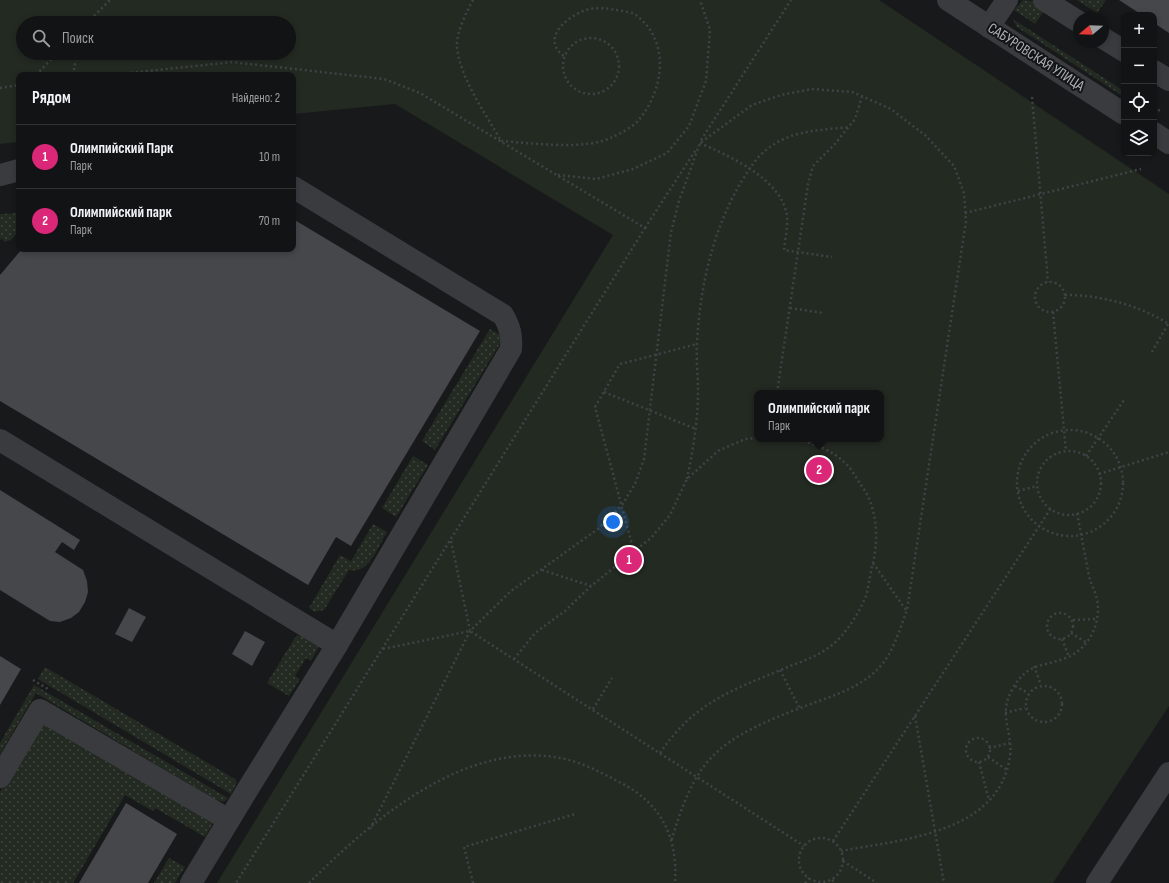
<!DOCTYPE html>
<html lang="ru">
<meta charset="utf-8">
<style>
body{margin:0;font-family:"Sofia Sans Condensed",sans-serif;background:#1f2022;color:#f1f3f6}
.controls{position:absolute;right:12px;top:12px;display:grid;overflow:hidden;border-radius:8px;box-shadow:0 2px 6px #0003}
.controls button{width:36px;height:36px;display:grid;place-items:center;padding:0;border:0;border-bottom:1px solid #313234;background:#121314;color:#f1f3f6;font:20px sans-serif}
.compass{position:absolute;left:1073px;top:12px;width:36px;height:36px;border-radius:50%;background:#121314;box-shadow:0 2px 6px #0003;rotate:251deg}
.you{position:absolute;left:613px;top:522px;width:14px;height:14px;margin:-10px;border:3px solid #fff;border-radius:50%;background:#1a73e8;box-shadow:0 0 0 6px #1a73e833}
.badge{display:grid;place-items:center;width:26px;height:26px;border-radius:50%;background:#db2777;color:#fff;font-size:13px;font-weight:700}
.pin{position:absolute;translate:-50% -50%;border:2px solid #fff;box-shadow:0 1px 4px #0006}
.popup{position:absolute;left:754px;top:390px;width:130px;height:52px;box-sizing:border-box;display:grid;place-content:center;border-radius:8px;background:#121314;filter:drop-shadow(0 1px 3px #0005);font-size:13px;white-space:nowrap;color:#9c9ea0}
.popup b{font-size:15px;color:#f1f3f6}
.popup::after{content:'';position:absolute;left:50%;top:100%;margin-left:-8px;border:8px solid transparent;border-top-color:#121314}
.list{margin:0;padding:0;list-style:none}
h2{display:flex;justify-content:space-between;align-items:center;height:52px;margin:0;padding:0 16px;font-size:17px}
h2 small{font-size:13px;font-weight:400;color:#9c9ea0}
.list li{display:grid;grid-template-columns:26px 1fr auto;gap:12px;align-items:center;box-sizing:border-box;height:64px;padding:0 16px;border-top:1px solid #313234}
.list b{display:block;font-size:15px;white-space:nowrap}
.list p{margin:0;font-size:13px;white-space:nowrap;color:#9c9ea0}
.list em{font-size:13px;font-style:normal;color:#9c9ea0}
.icon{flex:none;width:22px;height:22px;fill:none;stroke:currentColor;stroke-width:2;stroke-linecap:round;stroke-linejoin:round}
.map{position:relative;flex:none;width:1169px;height:883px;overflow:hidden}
.search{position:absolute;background:#121314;box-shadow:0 2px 6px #0003;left:16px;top:16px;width:280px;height:44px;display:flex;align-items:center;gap:10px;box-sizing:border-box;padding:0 14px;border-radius:22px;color:#9c9ea0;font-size:15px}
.panel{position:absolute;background:#121314;box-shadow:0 2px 6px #0003;left:16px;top:72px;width:280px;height:180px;border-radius:8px}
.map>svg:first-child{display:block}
.grass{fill:url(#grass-dots)}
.park{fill:#232a22;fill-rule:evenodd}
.building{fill:#45474a}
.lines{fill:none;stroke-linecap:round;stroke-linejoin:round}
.path{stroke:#3f4346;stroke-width:2.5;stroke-dasharray:2 3;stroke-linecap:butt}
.minor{stroke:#393b3f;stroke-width:22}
.labels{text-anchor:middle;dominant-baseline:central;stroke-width:4;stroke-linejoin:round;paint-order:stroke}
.street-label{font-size:15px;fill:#abb2b9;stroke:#131415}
</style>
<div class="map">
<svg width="1169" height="883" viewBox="0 0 1169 883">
<defs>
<pattern id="grass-dots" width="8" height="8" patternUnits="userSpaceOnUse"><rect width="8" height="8" fill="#232a22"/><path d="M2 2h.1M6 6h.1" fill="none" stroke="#404640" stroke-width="1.8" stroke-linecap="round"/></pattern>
</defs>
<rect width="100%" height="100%" fill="#18191a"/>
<g class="grass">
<path d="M1023,0L1034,1L1046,8L1035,24L1014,10Z"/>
<path d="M1077,0H1106L1097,13Z"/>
<path d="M1013,19L1124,91V97L1017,27Z"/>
<path d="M19,213V231L11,240L4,242L3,239L0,240V214Z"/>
<path d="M490,329L504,337L435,450L422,441Z"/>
<path d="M413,456L428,465L396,517L382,508Z"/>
<path d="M373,524L387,532C378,547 369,575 349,570L324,610L315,612L309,608L340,555L351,561Z"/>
<path d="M301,635L320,645L311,661L306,658L295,676L300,679L289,696L267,683L296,636Z"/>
<path d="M45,667L235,779L237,782L231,794L38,679Z"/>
<path d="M34,685L228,798L224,802L216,800L36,693L0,754V743Z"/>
<path d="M46,724L214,821L205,837L155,808L153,811L125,795L73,883H0V792L38,727Z"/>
<path d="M169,858L185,867L175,883H154Z"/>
</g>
<path class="park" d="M0,0H879L1169,194V706L1053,883H217L613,235L395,104L293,114V75H19V142L0,144ZM23,23H289V53H23ZM757,393H881V439H757Z"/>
<g class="building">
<path d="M1119,0H1169V33L1154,23V15H1142Z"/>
<path d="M293,219L480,331L351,546L336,537L308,585L0,401V275L22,249H293Z"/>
<path d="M0,490L80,540L74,550L62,542L55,552L83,570L87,581L88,592L85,602L79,612L71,618L60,622L50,621L0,590Z"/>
<path d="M129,608L146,617L132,642L115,634Z"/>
<path d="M245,631L265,642L252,666L232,654Z"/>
<path d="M0,656L21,669L0,705Z"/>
<path d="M126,803L177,834L148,883H79Z"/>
</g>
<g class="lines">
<g class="path">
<path d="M473,0C467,11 456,33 457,46C459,77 486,114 501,141C531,143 587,151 612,137C620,134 632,127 638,121C664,90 671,42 636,15C632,12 622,11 616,10C607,8 592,7 583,11C563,20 541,40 565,57"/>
<path d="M87,23L110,0"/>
<circle cx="591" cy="66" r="28"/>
<path d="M36,75L57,53"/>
<path d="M73,75L77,53"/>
<path d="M111,75L232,62L384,79L420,93L645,228L236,883"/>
<path d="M0,88L19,85"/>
<path d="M1032,97L1048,282"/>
<path d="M1154,107L1162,112"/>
<path d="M701,140L791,0"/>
<path d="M700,143C729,156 782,179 787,216C788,226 785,239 784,250L832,257"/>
<path d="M558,175L596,179L633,169L667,153L689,126L706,81L710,30L700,0"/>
<path d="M965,213L1141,169"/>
<path d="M645,228L697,148"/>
<circle cx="1050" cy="297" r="15"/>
<path d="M1065,295C1101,295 1138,305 1169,324"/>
<path d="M790,308L824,313"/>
<path d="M1053,312L1066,451"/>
<path d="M1152,352L1168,324"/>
<path d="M604,392L696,429"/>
<path d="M777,393L808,184L813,166L834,145L855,119L862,97"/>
<circle cx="1070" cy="483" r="53"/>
<circle cx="1069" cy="483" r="32"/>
<path d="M1086,456L1124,400"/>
<path d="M1099,474L1169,452"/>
<path d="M687,479C693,450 698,421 698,391C698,375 696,359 697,343C700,288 712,232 740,184C749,169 758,154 773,145C795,130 823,130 849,127"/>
<path d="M1018,491L1037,486"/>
<path d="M451,541L470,630"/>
<path d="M634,552L595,407L620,364L697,344"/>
<path d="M873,563L906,610"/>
<path d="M542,570L591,586"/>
<circle cx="1060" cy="626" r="13"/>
<path d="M1073,620L1097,619"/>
<path d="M1071,633L1087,643"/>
<path d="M1062,639L1069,657"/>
<path d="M383,649L470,631L804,846"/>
<path d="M514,659L535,633L565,611L591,586L651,538L670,515L687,479L718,451L745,439L757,438"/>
<path d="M1034,666L1041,685"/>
<path d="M780,670L800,709"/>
<path d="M33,680L48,689"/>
<circle cx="1044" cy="704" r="18"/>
<path d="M1015,686L1028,693"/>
<path d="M593,709L612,678"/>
<path d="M1005,713L1025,708"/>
<path d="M915,716L944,883"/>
<circle cx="978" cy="750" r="12"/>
<path d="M989,748L1010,743"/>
<path d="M660,753C694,703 730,691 783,669C799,662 818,657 832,645C846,634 859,613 866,596C869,585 870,574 873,563C879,538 877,506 861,485C856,478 852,469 845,463C834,451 809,441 794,439"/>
<path d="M988,757L1007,770"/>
<path d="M979,762L989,800"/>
<path d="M370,829L470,631L511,591L598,529L622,505L635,484L644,459L671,232L679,201L700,143L752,105L781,95L812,89L852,92L891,109L926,136L954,166L964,193L966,221L907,610C899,631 893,654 877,670C860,686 841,693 819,701C787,713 744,728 718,751C692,774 681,809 671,842"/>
<circle cx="821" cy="860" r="22"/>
<path d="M833,841L1051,508"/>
<path d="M841,851C903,839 999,834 1010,756C1013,730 997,715 1013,688C1027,664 1040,667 1063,659C1088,651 1102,624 1097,599C1095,591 1091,584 1089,576C1085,555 1081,534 1077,513"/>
<path d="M843,861L877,883"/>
<path d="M832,880L836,883"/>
<path d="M309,883C371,821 464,740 560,758C582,762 602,773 621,783C662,804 678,838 675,883"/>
<path d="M473,883L464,847L575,814"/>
<path d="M805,883L809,878"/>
</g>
<g class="minor">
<path d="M948,0L1124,114"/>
<path d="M1044,0L1079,22"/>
<path d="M989,27L1007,0"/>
<path d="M1103,38L1124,51"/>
<path d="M1154,71L1169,80"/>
<path d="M1154,133L1169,143"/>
<path d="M0,175L19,170"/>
<path d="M0,440L337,645"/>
<path d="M0,777L40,710L229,820"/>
<path d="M191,883L246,792L337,645L511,349C512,335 510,327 503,315L293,187"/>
<path d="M1097,883L1169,773"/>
</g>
</g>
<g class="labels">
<g class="street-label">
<text transform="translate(1036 57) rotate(33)">САБУРОВСКАЯ УЛИЦА</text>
</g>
</g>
</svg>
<div class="controls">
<button>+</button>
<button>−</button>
<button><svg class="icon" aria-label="locate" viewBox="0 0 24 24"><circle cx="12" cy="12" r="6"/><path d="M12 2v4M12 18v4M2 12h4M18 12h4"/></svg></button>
<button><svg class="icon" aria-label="layers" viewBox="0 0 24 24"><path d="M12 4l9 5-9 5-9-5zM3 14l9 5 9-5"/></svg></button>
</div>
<svg class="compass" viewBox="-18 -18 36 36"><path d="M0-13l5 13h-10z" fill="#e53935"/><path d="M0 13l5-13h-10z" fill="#9c9ea0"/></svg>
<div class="you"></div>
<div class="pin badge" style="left:629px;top:560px">1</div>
<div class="pin badge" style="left:819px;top:470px">2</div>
<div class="popup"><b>Олимпийский парк</b>Парк</div>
<div class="search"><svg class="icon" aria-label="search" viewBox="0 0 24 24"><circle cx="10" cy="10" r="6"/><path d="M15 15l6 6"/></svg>Поиск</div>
<section class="panel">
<h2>Рядом<small>Найдено: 2</small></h2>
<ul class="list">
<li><span class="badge">1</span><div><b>Олимпийский Парк</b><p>Парк</p></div><em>10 m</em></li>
<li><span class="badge">2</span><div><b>Олимпийский парк</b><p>Парк</p></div><em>70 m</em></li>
</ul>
</section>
</div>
